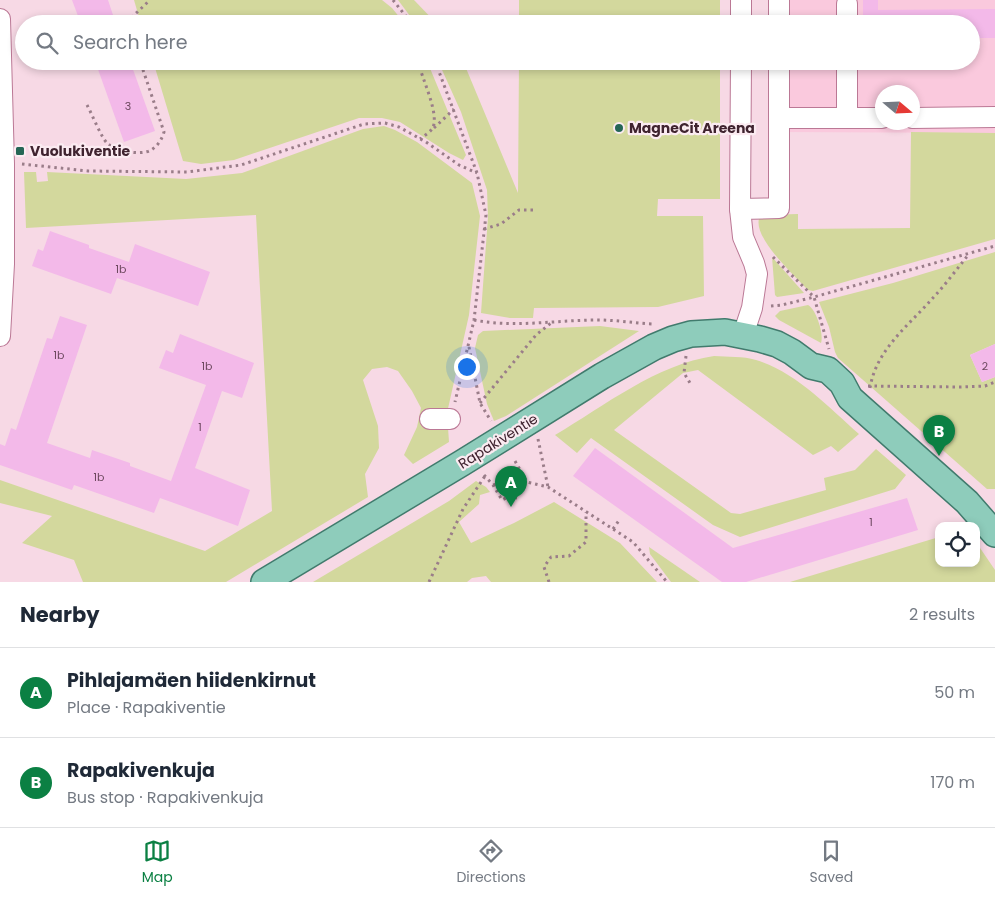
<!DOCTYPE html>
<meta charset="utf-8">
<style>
body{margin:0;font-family:Poppins,sans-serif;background:#f2f2f3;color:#1f2937}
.controls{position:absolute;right:15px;bottom:15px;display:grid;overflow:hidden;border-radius:10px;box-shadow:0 2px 8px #0003}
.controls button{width:45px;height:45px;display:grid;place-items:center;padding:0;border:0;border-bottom:1px solid #e0e1e3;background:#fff;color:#1f2937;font:25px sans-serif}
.compass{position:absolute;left:875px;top:85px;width:45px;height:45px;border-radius:50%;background:#fff;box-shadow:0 2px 8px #0003;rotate:109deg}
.you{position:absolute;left:466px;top:366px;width:18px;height:18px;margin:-12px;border:4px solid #fff;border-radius:50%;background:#1a73e8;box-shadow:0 0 0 8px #1a73e833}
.badge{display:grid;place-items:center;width:32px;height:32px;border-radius:50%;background:#0b8043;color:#fff;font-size:16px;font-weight:700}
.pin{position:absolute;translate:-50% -41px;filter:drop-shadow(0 1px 2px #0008)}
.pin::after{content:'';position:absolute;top:26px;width:18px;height:15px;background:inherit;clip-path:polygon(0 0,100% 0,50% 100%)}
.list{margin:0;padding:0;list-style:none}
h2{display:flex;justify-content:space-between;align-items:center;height:65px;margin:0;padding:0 20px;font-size:21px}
h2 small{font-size:16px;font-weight:400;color:#747a83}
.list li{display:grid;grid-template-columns:32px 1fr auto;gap:15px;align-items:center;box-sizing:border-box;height:90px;padding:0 20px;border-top:1px solid #e0e1e3}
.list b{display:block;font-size:19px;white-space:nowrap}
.list p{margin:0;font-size:16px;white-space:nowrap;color:#747a83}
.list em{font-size:16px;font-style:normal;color:#747a83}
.icon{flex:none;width:28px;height:28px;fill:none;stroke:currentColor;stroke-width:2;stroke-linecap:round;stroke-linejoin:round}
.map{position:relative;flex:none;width:995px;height:582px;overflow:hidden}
.search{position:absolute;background:#fff;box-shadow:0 2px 8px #0003;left:15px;right:15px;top:15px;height:55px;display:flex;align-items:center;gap:12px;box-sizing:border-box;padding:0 18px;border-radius:28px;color:#747a83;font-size:19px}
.sheet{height:245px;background:#fff}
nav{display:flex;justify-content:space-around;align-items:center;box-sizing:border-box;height:70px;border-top:1px solid #e0e1e3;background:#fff;font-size:14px;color:#747a83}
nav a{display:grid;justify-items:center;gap:2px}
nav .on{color:#0b8043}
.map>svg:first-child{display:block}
.built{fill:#fac9dd;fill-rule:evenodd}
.green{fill:#d3d89d}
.building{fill:#f3b9e9}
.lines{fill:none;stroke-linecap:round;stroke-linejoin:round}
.minor-casing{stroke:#bb7895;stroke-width:22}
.major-casing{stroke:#417b6d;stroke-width:28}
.path{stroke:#9a7d89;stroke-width:3;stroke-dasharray:2.5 4;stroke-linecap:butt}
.minor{stroke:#fff;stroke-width:20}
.major{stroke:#8eccbb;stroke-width:25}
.poi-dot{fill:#256655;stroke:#fbebf1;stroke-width:2}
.labels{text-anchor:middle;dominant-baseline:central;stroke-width:4.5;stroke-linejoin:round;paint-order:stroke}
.number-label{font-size:11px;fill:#6c485e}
.poi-label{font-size:14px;font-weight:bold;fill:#3f232f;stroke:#fbebf1;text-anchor:start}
.street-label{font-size:14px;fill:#3f232f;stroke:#fbebf1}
</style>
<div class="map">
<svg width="995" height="582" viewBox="0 0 995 582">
<rect width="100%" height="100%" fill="#f7d9e5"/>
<path class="built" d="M778,0H995V133L778,132V61H971V24H778ZM882,92H912V122H882Z"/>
<g class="green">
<path d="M134,0H382L392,8L405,24H141Z"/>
<path d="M398,0H414L437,24H416Z"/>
<rect x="519" y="0" width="201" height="24"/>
<path d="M153,61H427L466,155L463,160L449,153L400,122L382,118H359L234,160L201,164L183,161Z"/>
<path d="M438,61H463L518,193L519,61H720V199H658L657,216H703L704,296L658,307L534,308L533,318H510L481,313L488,217L487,190L461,112Z"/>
<path d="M384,126L395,130L417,142L472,183L480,216L469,315L447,413L449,442L413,464L404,455L417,427L421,408L412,391L398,371L387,367L372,369L363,380L378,426L379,448L365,474L368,497L226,582H83L74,560L22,543L52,516L0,503V480L205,551L272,511L256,215L26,228L24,172H36L37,182L48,181L47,172L186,179L242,173L363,129Z"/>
<path d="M911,132L995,133V239L813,291L808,290C796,277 747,233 761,215L798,214V229L910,228Z"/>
<path d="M995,252V344L970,355L982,382L995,377V489H987L838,358L835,352L829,327L819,302L893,283Z"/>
<path d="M772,257L804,293L777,297L775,295Z"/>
<path d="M808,305C816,309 824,334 821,343L779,320L775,316L780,311Z"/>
<path d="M600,326L639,331L506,416L494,421L487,404L475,348L478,335L483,331Z"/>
<path d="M714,356C728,357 743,356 756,360C797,373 827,406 859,434L838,452L831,446L813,455L698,370L683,373L614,430L731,513L740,514L826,490L824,478L855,470L876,449L906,475L895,489L740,537L713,525L591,438L577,453L555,435C604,406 657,364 714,356Z"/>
<path d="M476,481L486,487L490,492L480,495L479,504L459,522L471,543L514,523L554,502L620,543L657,582H491L486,576L472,578L467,582H313L449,501Z"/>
<path d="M939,537V563H976V542L995,570V582H790Z"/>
<path d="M649,547L700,582H671L650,554Z"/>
</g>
<g class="building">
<path d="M72,0H108L116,24H81Z"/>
<path d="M863,0H878V10L995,9V38H971V24H863Z"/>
<path d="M95,61H130L155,131L124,142Z"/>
<path d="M50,231L89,245V248L129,262L135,244L210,272L198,306L117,278L111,294L32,266L38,249L43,251Z"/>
<path d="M60,316L87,325L47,443L90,458L92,450L130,463V466L171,481L206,385L159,368L166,350L173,353L180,334L254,363L242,398L222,391L195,468L250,490L238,526L160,498L154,513L74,485L72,490L0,465V444L5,446L11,428L16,430L47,338L52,339Z"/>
<path d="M995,344V377L982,382L970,355Z"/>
<path d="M595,448L733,548L907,498L918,530L746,582H722L573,476Z"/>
</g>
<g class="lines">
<defs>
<g id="minor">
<path d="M779,0V24"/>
<path d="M0,19L4,164V264L0,336"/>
<path d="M741,24V0"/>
<path d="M847,24V4"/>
<path d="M741,61L740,209L743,237L754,263L757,274L752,308L743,335"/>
<path d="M779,118H882"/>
<path d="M847,118V61"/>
<path d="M912,118L995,117"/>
<path d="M740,209L779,208V61"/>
<path d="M430,419H450"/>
</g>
<path id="major" d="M264,582L462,463L602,376L654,347L673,339L691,334L725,332L760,339L777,344L792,352L811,366L828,370L842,383L850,398L967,502L995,534"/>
</defs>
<use href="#minor" class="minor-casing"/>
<use href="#major" class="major-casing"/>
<g class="path">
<path d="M393,0L412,24"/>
<path d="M131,24V18L150,0"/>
<path d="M418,61C421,77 441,116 432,129C429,133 424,136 420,139"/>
<path d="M435,61L477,173L486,215L474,320L455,402"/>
<path d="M87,105C92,114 101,137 107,143C115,151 141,156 151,150C158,146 162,139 164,132L140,61"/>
<path d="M434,128L454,109"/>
<path d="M22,164L88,171L187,172L241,165L364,124L385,123L399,127L426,142L459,165L477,173"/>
<path d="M484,229L501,224L519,210H534"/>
<path d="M773,257L814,297L829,349"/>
<path d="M771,306L782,305L814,297L995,246"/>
<path d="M474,320C515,328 556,320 598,320C616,320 634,323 653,324"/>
<path d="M469,347L480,403L491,421"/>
<path d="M686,356L684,373L690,383"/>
<path d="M868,386L960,387L985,386L995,382"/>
<path d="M870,388C876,350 908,326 932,299C945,285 957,269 969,254"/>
<path d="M480,403L536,335L551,323"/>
<path d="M538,439L548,487"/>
<path d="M515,461L527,482L548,487L633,542L667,582"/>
<path d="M484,475L493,485L502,500L508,497L517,498"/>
<path d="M493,485L498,484L511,477L526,482"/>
<path d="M613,529L620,519"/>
<path d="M429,582L463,509L485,476"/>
<path d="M549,582L544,567L551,557L569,556L586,542V512"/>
</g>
<use href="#minor" class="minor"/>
<use href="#major" class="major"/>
</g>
<g class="poi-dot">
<circle cx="619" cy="128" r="5"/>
<rect x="15" y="146" width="10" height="10" rx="2.5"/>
</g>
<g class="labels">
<g class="number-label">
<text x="128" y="106">3</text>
<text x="121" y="269">1b</text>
<text x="59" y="355">1b</text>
<text x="207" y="366">1b</text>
<text x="985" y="366">2</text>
<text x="200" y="427">1</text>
<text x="99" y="477">1b</text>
<text x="871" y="522">1</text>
</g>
<g class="poi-label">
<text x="629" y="128">MagneCit Areena</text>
<text x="30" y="151">Vuolukiventie</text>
</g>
<g class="street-label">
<text transform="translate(498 441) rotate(-32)">Rapakiventie</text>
</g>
</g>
</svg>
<div class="controls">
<button><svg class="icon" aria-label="locate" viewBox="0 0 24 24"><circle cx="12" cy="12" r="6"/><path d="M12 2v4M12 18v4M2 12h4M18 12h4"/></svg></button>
</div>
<svg class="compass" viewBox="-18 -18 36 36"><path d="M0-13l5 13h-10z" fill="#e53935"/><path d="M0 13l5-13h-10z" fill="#747a83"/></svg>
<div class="you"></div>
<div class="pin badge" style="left:511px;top:507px">A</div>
<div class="pin badge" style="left:939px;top:456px">B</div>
<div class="search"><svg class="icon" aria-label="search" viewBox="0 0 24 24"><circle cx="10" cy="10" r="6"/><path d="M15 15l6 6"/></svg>Search here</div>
</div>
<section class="sheet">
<h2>Nearby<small>2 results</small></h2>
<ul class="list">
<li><span class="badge">A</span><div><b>Pihlajamäen hiidenkirnut</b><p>Place · Rapakiventie</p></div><em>50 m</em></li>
<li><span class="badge">B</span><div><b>Rapakivenkuja</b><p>Bus stop · Rapakivenkuja</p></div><em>170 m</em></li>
</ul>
</section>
<nav>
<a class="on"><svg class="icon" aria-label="map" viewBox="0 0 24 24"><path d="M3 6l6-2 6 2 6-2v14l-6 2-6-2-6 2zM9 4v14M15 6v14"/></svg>Map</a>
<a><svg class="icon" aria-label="directions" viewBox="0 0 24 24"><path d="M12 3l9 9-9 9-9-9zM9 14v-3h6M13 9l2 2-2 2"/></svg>Directions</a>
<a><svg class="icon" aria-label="saved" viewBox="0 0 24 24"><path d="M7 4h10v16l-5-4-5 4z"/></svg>Saved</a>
</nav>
